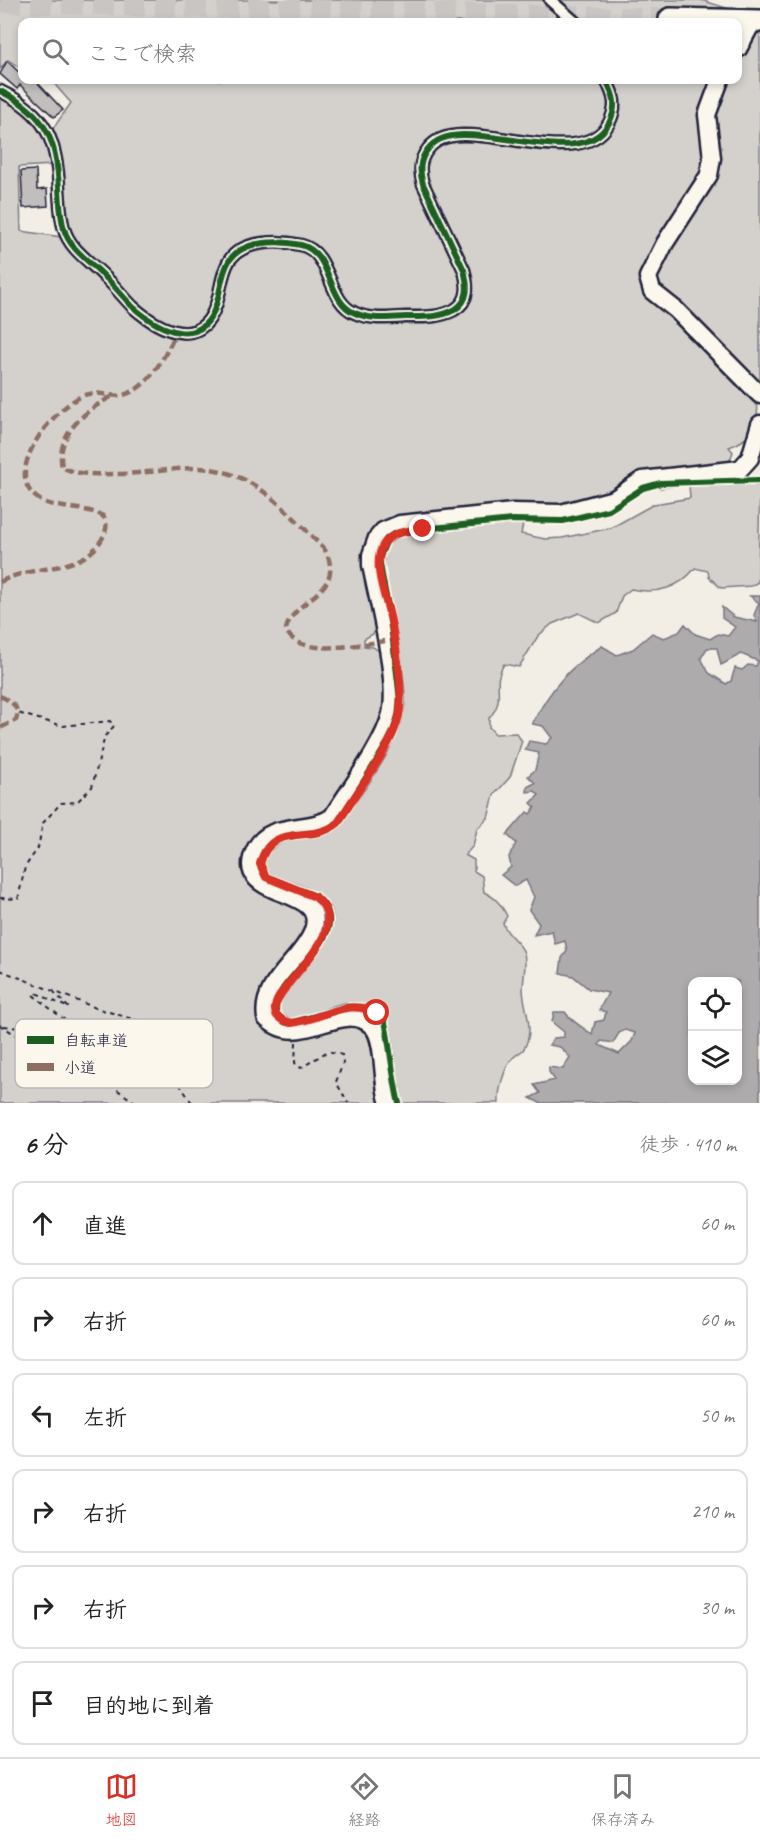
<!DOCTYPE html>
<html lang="ja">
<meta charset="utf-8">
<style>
body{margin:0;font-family:Caveat,"Klee One",sans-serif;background:#f6f6f6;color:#222}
.controls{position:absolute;right:18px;bottom:18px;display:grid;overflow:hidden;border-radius:12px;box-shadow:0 3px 9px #0003}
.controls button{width:54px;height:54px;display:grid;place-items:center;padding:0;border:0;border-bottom:2px solid #e0e0e0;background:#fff;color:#222;font:30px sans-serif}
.stop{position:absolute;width:18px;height:18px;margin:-14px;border:4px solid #d93025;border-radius:50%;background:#fff}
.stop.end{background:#d93025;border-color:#fff;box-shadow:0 2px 6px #0008}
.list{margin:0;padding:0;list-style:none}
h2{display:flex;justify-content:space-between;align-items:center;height:78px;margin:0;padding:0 24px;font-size:26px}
h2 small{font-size:20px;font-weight:400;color:#767676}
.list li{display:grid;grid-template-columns:39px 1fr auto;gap:18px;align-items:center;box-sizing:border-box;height:84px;margin:0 12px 12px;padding:0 12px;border:2px solid #e0e0e0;border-radius:12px}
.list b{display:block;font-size:22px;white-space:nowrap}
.list em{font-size:20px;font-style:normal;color:#767676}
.icon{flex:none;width:33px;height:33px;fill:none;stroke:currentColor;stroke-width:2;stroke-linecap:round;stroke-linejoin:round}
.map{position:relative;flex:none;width:760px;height:1103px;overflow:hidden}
.search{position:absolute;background:#fff;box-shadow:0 3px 9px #0003;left:18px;right:18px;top:18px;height:66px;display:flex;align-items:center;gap:15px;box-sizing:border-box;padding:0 21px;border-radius:12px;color:#767676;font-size:22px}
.sheet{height:654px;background:#fff}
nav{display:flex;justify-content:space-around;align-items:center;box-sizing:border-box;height:84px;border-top:2px solid #e0e0e0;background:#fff;font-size:16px;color:#767676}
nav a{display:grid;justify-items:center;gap:3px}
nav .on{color:#d93025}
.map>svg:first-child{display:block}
.green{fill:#d4d1cc;stroke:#7b7a84;stroke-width:1.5}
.water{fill:#aeabad;stroke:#76747f;stroke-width:1.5;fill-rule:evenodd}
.building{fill:#c2bebe;stroke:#22223b;stroke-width:1.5}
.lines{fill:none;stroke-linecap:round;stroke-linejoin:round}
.highway-tunnel{stroke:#c8c5c3;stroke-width:21;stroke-dasharray:21 10;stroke-linecap:butt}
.street-casing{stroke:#22223b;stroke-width:15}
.secondary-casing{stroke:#22223b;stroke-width:21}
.highway-casing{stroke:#22223b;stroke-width:26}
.path{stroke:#22223b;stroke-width:2;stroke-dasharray:4.5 4.5;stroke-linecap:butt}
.street{stroke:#fbf7ec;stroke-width:10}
.secondary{stroke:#fbf7ec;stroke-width:16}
.highway{stroke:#fbf7ec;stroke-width:21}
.quiet{stroke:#8d6e63;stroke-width:4.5;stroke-dasharray:9 4.5;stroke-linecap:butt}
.cycleway-casing{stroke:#fbf7ec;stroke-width:10}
.cycleway{stroke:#1b5e20;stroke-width:6}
.route{stroke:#d93025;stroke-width:8}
.key{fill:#fbf7ec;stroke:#bab7b7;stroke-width:1.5}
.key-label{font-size:16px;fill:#22223b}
</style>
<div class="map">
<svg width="760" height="1103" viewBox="0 0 760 1103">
<rect width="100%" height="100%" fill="#f2eee5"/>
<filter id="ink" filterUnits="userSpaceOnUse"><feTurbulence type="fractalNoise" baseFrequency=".0167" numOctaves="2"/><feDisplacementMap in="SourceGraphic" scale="12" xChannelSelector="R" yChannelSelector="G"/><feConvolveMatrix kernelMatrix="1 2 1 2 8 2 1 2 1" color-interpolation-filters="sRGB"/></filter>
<g filter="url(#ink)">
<g class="green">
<path d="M0,0H544L571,22H22V69L8,60L0,69Z"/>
<path d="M559,0H701L739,12L671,11L668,7L667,22H582Z"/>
<path d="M760,28V386L661,294L653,270L699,198L711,125L726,80H738V59Z"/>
<path d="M51,80H601C608,93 613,103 606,118C587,158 497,130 462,130C449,130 437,133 428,142L434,147C474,121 588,178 615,123C622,107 620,95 612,80H715L708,167L644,276L757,400C760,424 751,440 729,447L733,452L730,460L721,468L562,508L378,527L376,627L373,634L364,639V646L373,647L379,651L383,662L387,700L383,722L330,811L317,819L278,825L244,871L250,885C272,895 308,901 307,930L258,998C248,1057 312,1027 342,1025C350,1025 357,1027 365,1030L374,1044L383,1103H0V96C33,113 46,129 53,165L19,167L21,231L62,237L56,139L52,130L71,103Z"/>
<path d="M717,482H760L758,582L751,586L721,588L709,577L708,571L695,568C680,588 656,595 631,589L622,596L616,613L599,623L579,613L552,624L538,636L519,667L504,664C490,685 508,698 489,718V727L495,734L516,733L522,741L510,777L494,795L488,818L477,829L473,846L465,855L474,860V871L482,876L484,892C496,898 501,904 507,916L503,923C508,938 520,941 524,953C527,966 523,977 523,990C524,1010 536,1030 523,1050C520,1053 515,1055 512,1059C504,1068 498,1091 499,1103H403C397,1085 393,1023 387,1016C378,1004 358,1001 344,1003C326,1006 310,1019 290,1019L279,1011C279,974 371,928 316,893C302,883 283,881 268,873L264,864C274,827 317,845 341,825C362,791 405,739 405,699C405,670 378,566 385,549C389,542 396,538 403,535L512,524H523L521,534L545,539L562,538L611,528L654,504L690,498L689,485Z"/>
</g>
<path class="water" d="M750,596H760V1103H540L530,1098L540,1093L534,1085L555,1080L549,1072V1067L563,1069L570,1057L560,1047L549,1045L554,1038L564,1037V1032L552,1022L554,1012H565C572,1022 582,1027 592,1034L595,1022L604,1020L606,1012L599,1010L608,993L589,989L573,976L560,973L562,958L567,951L565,941L555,944L552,931L534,935L539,924L529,910L534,897L526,880L515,886L501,875L511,867L509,857L516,843L507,835L527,812L530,814L535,807L531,803L539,795L535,791L527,792V787L535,783L528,776L535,770L539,753L525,750L529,741L546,744L552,738L543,726L532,724C551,688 568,668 602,646L617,655L633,649L652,633L664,638L679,632L685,624L695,634L710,639L718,634L728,636L735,627L722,618V607L734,617L757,622L754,615L759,603ZM707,648H717L721,665L741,654L758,661L756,666L748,665L742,670L735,668L731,681L726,684L709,673L701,658ZM692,981H738V1080H692ZM625,1030L635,1033L632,1041L619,1054L599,1045L601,1041L613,1043L619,1033Z"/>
<g class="building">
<path d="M7,61L22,75V80H35L63,110L54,117L20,85L17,89L0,74Z"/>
<path d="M36,170L37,190L47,189L48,206L23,208L21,171Z"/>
</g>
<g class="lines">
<path class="highway-tunnel" d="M0,2L670,19"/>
<defs>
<g id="street">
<path d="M550,0L575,22"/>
<path d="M0,91C46,113 57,140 59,189C60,202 60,216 64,229C70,250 91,262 105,277C115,286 123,297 133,307C158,329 201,352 216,305C221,291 221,274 229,261C242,240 279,240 301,245C333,253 326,301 355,313C370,320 390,318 405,317C422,317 439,318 454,310C470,301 468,285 464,270L423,184C419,171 419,160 428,149C459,107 579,178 609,123C618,106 614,95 606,80"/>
</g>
<g id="secondary">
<path d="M738,49L753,21"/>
<path d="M720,80L707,115L712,158L709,175L665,243L648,277L652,291L676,310L760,395"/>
<path d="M389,1103C381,1084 386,1039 372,1026C341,998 300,1052 266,1018C260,983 300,962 312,933C333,883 230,903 255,850C269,820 309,833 332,817C349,790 384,744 391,714C399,681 378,601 371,565V555L377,538L383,531L400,524L513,512L561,513L614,499L642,480L740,469L750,458L760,424"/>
</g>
<path id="highway" d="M670,19L760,21"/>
</defs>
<use href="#street" class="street-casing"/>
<use href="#secondary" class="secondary-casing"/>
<use href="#highway" class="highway-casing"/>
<g class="path">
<path d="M0,898L18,899L25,867L38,848L43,823L61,803L77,802L92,787L105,736L114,726L110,721L63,726L18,713"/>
<path d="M0,970L96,1008L139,1021L148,1031L159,1064L178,1082L192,1103"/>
<path d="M0,1025L64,1064L92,1072L136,1103"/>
<path d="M4,1026L79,1036L80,1032L33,995L36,993L69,1008L54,992"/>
<path d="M296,1042L295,1063L301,1068L328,1051L342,1055L343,1063L336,1082L348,1103"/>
</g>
<use href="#street" class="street"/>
<use href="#secondary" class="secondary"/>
<use href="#highway" class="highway"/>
<g class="quiet">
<path d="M111,397C86,410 55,435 62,467C77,476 98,474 115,474C141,474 167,469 193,468C252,467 287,511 325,550C347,593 294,597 286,629C295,659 362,644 385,641"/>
<path d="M0,582C33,563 84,575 103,537C107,529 108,524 103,516C83,505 55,511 37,498C1,472 54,408 82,396C103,387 114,405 138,388C156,375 167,351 177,332"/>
<path d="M0,696C11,701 21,707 16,720L0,728"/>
</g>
<defs>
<g id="cycleway">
<path d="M0,91C46,113 57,140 59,189C60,202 60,216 64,229C70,250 91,262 105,277C115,286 123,297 133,307C158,329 201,352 216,305C221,291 221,274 229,261C242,240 279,240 301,245C333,253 326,301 355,313C370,320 390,318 405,317C422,317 439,318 454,310C470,301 468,285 464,270L423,184C419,171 419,160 428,149C459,107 579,178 609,123C618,106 614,95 606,80"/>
<path d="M399,1103C394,1089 387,1022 384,1019C375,1009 361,1006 349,1007L291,1023L285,1022L276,1013C269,976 364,935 315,896L266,877L260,864C271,820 312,845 338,823L392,736L399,714L400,699L391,624L379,559L387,539L394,534L423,529L512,520L563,521L609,510L643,488L661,483L760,480"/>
</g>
</defs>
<use href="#cycleway" class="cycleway-casing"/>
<use href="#cycleway" class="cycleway"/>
</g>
</g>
<g class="lines" filter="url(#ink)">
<path class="route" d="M377,1013C342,997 325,1020 291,1023C229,1008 369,938 315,897L266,877L260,864C271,820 312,845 338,823C355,794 392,748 399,716C404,692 396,646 391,621C387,600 371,565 383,545C391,531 409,531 423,529"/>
</g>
<rect x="15" y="1019" width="198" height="69" rx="9" class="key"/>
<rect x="27" y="1036" width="27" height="8" fill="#1b5e20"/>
<rect x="27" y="1063" width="27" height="8" fill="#8d6e63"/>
<g class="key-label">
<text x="64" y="1046">自転車道</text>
<text x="64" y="1073">小道</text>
</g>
</svg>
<div class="controls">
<button><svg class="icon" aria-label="locate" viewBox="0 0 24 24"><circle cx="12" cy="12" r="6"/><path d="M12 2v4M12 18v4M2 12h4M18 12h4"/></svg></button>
<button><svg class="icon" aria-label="layers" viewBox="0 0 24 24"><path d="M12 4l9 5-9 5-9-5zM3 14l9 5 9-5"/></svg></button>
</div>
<div class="stop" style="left:377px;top:1013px"></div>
<div class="stop end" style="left:423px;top:529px"></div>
<div class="search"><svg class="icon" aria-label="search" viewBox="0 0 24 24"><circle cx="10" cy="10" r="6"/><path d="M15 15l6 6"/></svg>ここで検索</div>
</div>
<section class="sheet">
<h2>6 分<small>徒歩 · 410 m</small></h2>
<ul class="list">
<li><svg class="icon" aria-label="ahead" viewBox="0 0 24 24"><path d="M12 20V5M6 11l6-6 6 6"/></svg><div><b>直進</b></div><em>60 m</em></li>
<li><svg class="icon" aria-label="right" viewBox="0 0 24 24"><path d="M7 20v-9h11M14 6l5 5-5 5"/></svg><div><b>右折</b></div><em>60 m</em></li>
<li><svg class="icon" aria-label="left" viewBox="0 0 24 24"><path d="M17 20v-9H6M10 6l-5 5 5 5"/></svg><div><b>左折</b></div><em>50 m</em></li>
<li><svg class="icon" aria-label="right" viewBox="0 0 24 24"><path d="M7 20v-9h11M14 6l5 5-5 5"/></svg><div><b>右折</b></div><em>210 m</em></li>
<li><svg class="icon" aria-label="right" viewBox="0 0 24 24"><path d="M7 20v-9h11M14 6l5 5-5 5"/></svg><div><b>右折</b></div><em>30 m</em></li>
<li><svg class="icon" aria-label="arrive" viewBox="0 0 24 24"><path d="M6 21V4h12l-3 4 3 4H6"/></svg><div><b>目的地に到着</b></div></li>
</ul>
</section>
<nav>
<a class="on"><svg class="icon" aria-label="map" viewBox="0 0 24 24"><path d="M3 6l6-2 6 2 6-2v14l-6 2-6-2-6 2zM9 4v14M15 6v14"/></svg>地図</a>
<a><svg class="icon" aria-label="directions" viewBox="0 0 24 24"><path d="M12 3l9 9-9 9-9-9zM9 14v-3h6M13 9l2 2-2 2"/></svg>経路</a>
<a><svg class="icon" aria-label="saved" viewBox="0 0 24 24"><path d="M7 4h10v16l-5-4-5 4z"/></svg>保存済み</a>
</nav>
